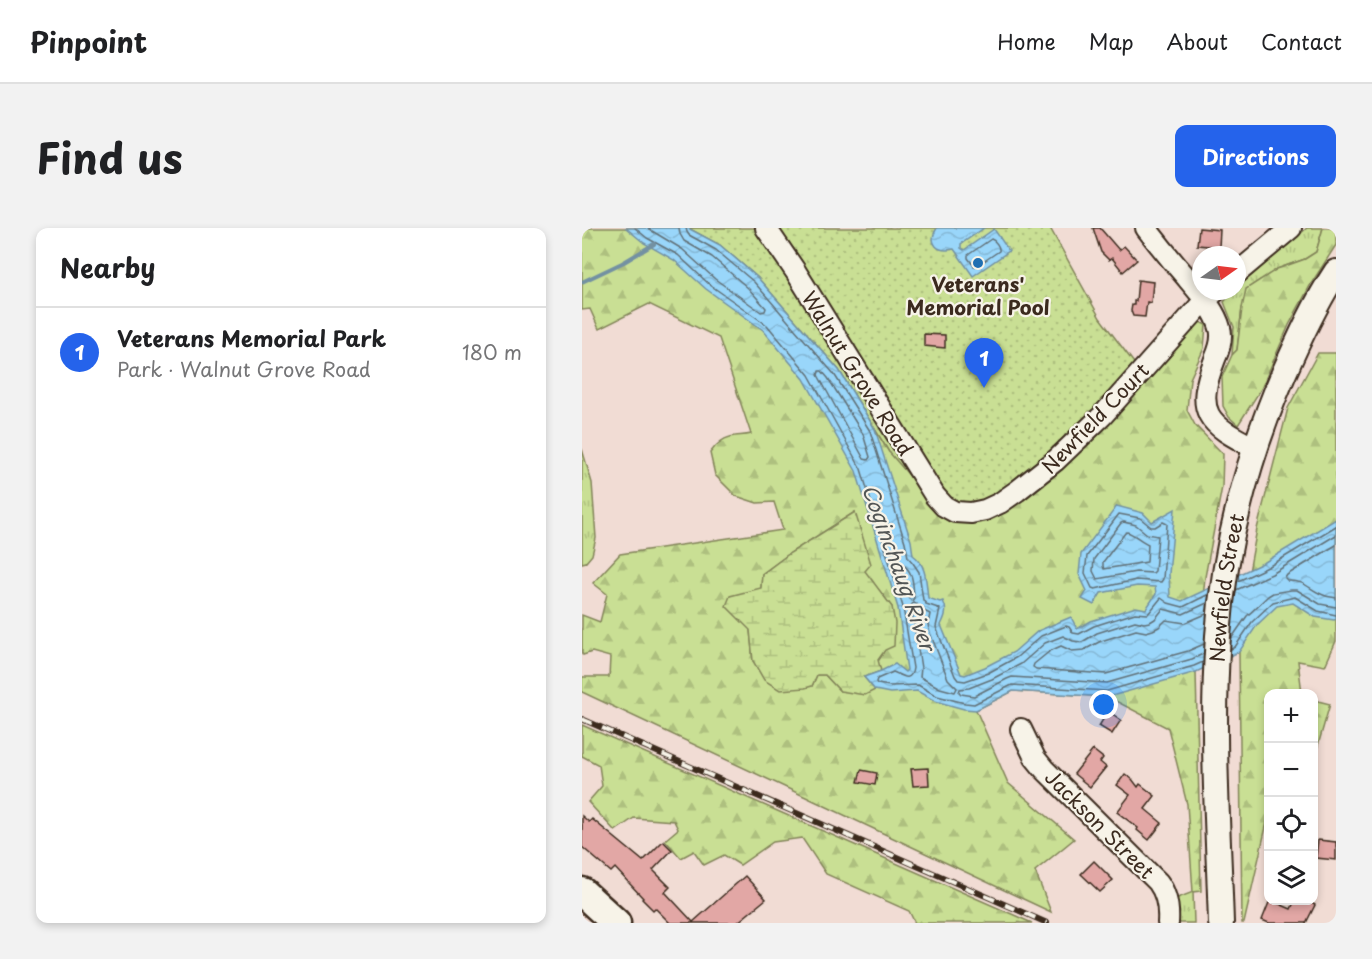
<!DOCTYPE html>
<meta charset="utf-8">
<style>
body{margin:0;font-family:"Playpen Sans",sans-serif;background:#f2f2f2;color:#202124}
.controls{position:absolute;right:18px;bottom:18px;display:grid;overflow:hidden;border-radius:12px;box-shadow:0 3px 9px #0003}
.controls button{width:54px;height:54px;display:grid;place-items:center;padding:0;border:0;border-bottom:2px solid #e0e0e0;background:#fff;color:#202124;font:30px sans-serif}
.compass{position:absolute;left:610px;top:18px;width:54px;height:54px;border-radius:50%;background:#fff;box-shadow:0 3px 9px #0003;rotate:76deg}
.you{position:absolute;left:522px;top:477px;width:21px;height:21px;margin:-15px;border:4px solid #fff;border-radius:50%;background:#1a73e8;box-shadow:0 0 0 9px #1a73e833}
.badge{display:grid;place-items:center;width:39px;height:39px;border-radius:50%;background:#2563eb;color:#fff;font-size:20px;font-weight:700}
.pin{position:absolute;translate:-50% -50px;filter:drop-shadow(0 2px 3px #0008)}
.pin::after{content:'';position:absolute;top:32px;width:21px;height:18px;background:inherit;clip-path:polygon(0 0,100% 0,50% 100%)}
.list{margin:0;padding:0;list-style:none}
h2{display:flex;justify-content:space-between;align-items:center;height:78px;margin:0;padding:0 24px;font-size:26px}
h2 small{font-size:20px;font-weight:400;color:#757577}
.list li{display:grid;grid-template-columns:39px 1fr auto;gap:18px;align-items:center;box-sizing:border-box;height:90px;padding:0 24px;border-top:2px solid #e0e0e0}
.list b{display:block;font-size:22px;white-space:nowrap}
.list p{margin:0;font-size:20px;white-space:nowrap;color:#757577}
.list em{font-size:20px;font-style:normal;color:#757577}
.icon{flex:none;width:33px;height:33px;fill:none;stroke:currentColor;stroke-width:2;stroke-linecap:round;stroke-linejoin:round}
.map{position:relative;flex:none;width:754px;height:695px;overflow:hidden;border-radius:12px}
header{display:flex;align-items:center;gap:36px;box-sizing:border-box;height:84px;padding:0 30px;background:#fff;border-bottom:2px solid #e0e0e0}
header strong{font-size:28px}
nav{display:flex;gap:33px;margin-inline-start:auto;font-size:21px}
.intro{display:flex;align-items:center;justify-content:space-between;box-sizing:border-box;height:144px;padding:0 36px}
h1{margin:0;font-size:42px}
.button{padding:15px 27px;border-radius:12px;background:#2563eb;color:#fff;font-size:21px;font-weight:700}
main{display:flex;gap:36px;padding:0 36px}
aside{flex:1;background:#fff;border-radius:12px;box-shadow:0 3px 9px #0003}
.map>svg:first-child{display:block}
.grass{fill:url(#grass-tufts);stroke:#828459;stroke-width:1.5}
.forest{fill:url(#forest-firs);stroke:#828459;stroke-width:1.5;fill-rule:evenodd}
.wetland{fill:url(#wetland-marsh);stroke:#828459;stroke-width:1.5}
.park{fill:url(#park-dots);stroke:#828459;stroke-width:1.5}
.water{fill:url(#water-waves);stroke:#7391a2;stroke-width:1.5}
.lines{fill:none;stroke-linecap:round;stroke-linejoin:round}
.shore{stroke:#616f76;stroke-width:1.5}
.stream{stroke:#7391a2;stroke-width:4}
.building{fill:#e2a7a5;stroke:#3b2a1e;stroke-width:1.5}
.minor-casing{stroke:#3b2a1e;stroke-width:24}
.major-casing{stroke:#3b2a1e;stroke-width:28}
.highway-casing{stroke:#3b2a1e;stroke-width:33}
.minor{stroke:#f7f3e8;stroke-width:20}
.major{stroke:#f7f3e8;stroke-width:24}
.highway{stroke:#f7f3e8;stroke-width:28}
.rail-casing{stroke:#3b2a1e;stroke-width:6}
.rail{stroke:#f7f3e8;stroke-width:4;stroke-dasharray:11;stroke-linecap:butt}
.poi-dot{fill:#1f6fb2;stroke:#f7f3e8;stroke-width:2}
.labels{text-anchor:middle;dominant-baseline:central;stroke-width:4.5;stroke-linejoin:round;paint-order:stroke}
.poi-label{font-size:20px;font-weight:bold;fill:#3b2a1e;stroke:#f7f3e8}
.street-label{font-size:20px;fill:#3b2a1e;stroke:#f7f3e8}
.water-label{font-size:21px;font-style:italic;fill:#525555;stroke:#f7f3e8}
</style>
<header>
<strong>Pinpoint</strong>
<nav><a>Home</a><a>Map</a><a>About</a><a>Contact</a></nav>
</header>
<div class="intro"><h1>Find us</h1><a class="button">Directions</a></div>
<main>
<aside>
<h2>Nearby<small></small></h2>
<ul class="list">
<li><span class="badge">1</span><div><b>Veterans Memorial Park</b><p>Park · Walnut Grove Road</p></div><em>180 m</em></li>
</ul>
</aside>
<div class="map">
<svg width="754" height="695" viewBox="0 0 754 695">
<defs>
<pattern id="grass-tufts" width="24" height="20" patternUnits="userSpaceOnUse" patternTransform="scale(1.5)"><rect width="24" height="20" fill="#c9df94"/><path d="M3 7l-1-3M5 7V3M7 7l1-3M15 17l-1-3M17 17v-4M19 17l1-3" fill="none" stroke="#aec07f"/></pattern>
<pattern id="forest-firs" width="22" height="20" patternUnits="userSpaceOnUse" patternTransform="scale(1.5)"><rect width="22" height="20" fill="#c9df94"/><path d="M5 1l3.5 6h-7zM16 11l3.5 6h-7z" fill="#aec07f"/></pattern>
<pattern id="wetland-marsh" width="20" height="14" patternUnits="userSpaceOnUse" patternTransform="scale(1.5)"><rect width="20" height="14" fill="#c9df94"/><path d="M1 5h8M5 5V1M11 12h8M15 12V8" fill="none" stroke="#aec07f"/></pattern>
<pattern id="park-dots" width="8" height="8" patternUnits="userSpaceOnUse" patternTransform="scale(1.5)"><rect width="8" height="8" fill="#c9df94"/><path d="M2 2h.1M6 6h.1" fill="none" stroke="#aec07f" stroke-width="1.8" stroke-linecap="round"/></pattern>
<pattern id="water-waves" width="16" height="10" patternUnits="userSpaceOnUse" patternTransform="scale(1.5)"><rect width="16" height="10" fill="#99d6fa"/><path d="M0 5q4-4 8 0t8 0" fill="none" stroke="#85b8d6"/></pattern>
</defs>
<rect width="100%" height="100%" fill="#f1dcd4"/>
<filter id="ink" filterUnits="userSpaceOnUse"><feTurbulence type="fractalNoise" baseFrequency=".0167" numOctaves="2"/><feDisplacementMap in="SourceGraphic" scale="12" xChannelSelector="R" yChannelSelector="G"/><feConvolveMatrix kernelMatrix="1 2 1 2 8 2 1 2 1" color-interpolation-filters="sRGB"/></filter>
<g filter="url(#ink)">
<g class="grass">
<path d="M725,0H741L734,24L723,31L695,41L660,80L655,122L650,127L652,99L642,74L652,63H655V60Z"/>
<path d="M0,221L10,255L14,310L10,327L4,334L0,335Z"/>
<path d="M611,664L612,695H592L593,671Z"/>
</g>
<g class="forest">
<path d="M0,0H137L257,142L307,224L445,249L602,86L624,97L622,120L608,151L605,182L613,197L641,226L640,259L623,349L614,444L619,663L611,664L605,576L586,500L526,469L431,463L394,482L426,555L492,611L453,643L469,684L0,464V449H27L28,429L10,424L1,427L0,425V387L18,394L25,366L11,355L38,326L201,302L192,274L175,275L154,268L133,247L128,225C133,218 139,211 148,209C155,207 162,208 169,206L137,110L67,76L17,101L8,81L0,82ZM273,284L282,343L310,379C308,391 307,411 303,421C296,440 275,453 258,463L243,447H235L230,458L171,433L168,402L179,360L180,346L208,325Z"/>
<path d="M741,0H754V17L729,56L707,97L679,161L656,197L647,189L641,178L640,149L650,127L655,122L660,80L664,61L695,41L723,31L734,24Z"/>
<path d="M736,125H754V413L743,438L716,433L720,465L686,466V590L662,695H660L657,424L661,376L675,301L706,180Z"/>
<path d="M732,472L748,476L732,531Z"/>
<path d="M0,497L450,695H333L327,683L244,646L220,610L191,614L158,637L142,627L122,637L112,623L99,630L83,612L96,601L92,593L52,590L33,603L6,574L20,558L17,537L0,528Z"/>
</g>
<path class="wetland" d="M273,284L289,336L283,343L310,379L313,395L312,418L303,422L296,432L299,443L282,449L293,462L283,467L258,463L243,447H235L230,458L223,460L198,462L182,452L171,433L168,402L144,378L148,368L179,360L180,346L208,325Z"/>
<path class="park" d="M106,0H468L518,90L555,139L476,222L408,273L363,289L307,224L257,142L176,50L138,17Z"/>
<g class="water">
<path d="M44,0H106L138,17L176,50L257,142L293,201L329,313L331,327C345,337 344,355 346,370L358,374L361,373C366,382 363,389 359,397L379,446L383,447L403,439L432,424L456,403L489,389L495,401L509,393L554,379L564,381L574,366L573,359L555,358L519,365L512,377L500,371L505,363L497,346L499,326L535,278L561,285L570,294L593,281L587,346L588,369L600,373L683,334L754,291V391L752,392L733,389L711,375L695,378L675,397L657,424L614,444L526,469L431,463L394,482L382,481L353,473L335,463L308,465L293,462L282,449L299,443L313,436L323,444L325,442L316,380L274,243L222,151L181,102L124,61L92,32L62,15Z"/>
<path d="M355,0H402L379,16V20L382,22L412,1L427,23L391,48L372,21C356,25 345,16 355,0Z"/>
</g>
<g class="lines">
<g class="shore">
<path d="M53,0L65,10L96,27L128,57L185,97L227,147L279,241L321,379L331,440C329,456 319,447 311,444L295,451L294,454L295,456L308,458L336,457L355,468L383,475L392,476L430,457L525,463L612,438L621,434"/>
<path d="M65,0L100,21L133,51L179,84L183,83L184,80L166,60L130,29L102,13L98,6L97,0"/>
<path d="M104,0L105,4L107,7L134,22L172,54L252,146L288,203L323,314L326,329L331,335L337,344L341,372L344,376L356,380L358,381L354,399L373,448L376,452L383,453L406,445L435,429L459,408L484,398L487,399L491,405L497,406L512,398L553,385L566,386L579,370L586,375L601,379L627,366"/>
<path d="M409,11C413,12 418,19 417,23L395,38H392L386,30V27Z"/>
<path d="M237,143H240L246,150L281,206L288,229L286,232L282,231L236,147Z"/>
<path d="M537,286L558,290L569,299H573L581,294L585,296L581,351L579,354L554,352L513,361L510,360L503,345L505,328Z"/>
<path d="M542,294L554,297L565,306L576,308L573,343L571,345L554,344L515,351L511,343L512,331L539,295Z"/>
<path d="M545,304C552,306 559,313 566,316L565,334L522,341L521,338V334L543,305Z"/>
<path d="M754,317L705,347L703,350L706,353C724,352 728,363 744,368C747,369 751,369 754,370"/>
<path d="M318,335C332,342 331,356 332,370L330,373L327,371L316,339Z"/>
<path d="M656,353L686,339L754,298"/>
<path d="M654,362L690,346L754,307"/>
<path d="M331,375L334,376L340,382L348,386L346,396L347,402L366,451L375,460L373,464L358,460L338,449L339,440L329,378Z"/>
<path d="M649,411L665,388L686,368L691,365L709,362H715L738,376L754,379"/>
<path d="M622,416L606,423L524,446L454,441L451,439L452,436L468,423L479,418L490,423L502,422L519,413L554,402L564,404L571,402L577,399L584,392L603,395L624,386"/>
<path d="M649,421L653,419L670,394L691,374L713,369L736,383L754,387"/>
<path d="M621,426L610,431L525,455L430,449L425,451L392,468L379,466L377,464L378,461L387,460L410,451L439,436L463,415L481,408L491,413L500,414L515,405L553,393L562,395L568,394L573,391L581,381L601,386L625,375"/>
</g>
<path class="stream" d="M0,54L42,34L72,16"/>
</g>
<g class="building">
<path d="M511,0H518L537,22L542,18L555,32L541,44L530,30L527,32L519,24Z"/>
<path d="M617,0L638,2L637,19L615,17Z"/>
<path d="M556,52L571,54L569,75L565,74L563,89L551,88L549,83L550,77H552V73H554Z"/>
<path d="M342,106L363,107V120L342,118Z"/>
<path d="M526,483L539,492L530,506L517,498Z"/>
<path d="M511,522L521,530L518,534L524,539L508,559L492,546Z"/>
<path d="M346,540L347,557L331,558L329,541Z"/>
<path d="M279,542L295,545L293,557L276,554Z"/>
<path d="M543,546L550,551L556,559L558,556L573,568L563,581L580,595L567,612L555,602L556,600L535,584L548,567L535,557Z"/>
<path d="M0,588L7,594L10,591L61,633L81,613L90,622L71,642L88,659L83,664L111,694L163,648L184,671L155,695H88L73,680L71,682L60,671L61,670L33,640L29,644L0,619Z"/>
<path d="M736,612L754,614V632L734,630Z"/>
<path d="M512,633L531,652L518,664L499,646Z"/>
<path d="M688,672L709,681L713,672H724L733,677L724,695H687L680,692Z"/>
</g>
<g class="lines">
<defs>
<g id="minor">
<path d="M184,0L214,44L353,268L362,278L373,284L389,285L403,282L418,275L435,263L473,233L520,188L623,72L634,63"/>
<path d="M564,0C577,17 591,34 605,50C617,65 633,81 638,100C641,110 637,122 633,131C612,185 625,196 673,220"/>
<path d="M655,45L709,0"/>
<path d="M439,501L453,530L462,541L576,654C585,666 587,680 586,695"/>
</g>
<g id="major">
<path id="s1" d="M639,695C636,600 629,504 636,408C642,317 666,229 702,145C717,111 733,76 754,44"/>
</g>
<path id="highway" d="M0,664L34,695"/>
</defs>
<use href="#minor" class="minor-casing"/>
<use href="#major" class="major-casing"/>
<use href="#highway" class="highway-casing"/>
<use href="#minor" class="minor"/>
<use href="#major" class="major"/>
<use href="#highway" class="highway"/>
<defs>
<path id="rail" d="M0,491L465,695"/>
</defs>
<use href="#rail" class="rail-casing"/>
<use href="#rail" class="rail"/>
</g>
</g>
<circle class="poi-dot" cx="396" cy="35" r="6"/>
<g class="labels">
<g class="poi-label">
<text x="396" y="56">Veterans'<tspan x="396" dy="23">Memorial Pool</tspan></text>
</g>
<g class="street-label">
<text transform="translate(276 145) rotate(58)">Walnut Grove Road</text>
<text transform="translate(513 190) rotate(-46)">Newfield Court</text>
<text stroke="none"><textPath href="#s1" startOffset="336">Newfield Street</textPath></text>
<text transform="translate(518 596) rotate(45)">Jackson Street</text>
</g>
<g class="water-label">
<text transform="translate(318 339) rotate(70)">Coginchaug River</text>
</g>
</g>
</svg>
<div class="controls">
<button>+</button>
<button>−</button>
<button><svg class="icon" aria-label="locate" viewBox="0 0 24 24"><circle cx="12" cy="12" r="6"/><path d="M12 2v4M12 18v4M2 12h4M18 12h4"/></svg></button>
<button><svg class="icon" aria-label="layers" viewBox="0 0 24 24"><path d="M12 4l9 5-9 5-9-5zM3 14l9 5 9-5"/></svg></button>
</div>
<svg class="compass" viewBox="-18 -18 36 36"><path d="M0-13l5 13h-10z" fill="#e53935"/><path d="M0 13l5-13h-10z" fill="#757577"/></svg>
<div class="you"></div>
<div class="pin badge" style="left:402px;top:160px">1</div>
</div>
</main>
